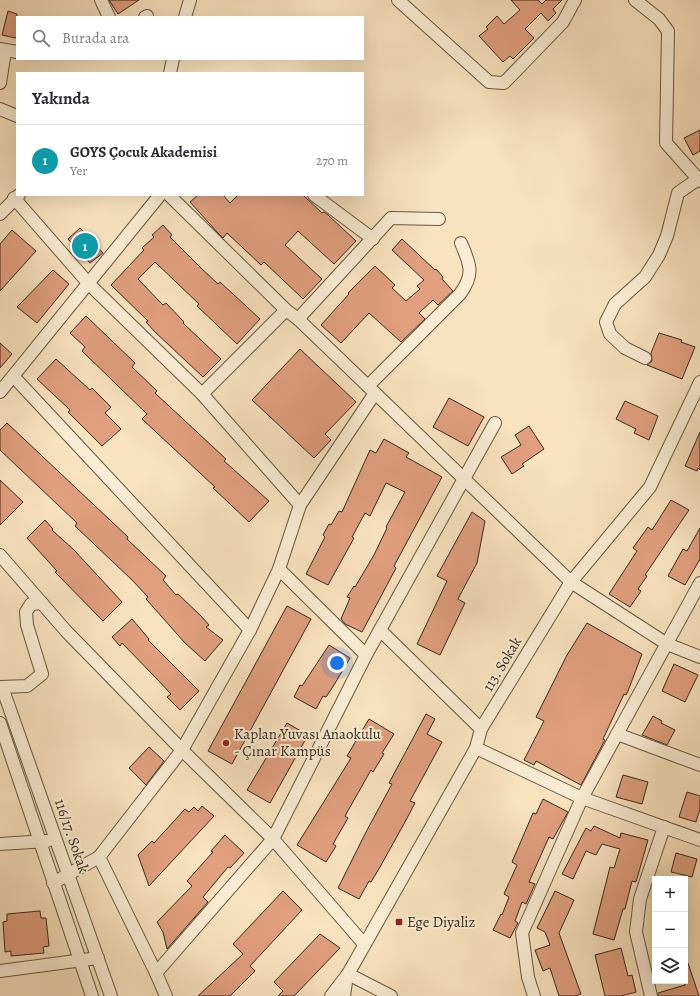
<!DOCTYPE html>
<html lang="tr">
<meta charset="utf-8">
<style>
body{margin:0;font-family:Alegreya,serif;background:#f7f7f7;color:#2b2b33}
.controls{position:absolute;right:12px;bottom:12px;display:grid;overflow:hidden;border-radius:0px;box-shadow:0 4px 16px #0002}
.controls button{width:36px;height:36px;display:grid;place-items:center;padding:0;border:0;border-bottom:1px solid #e1e1e2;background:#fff;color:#2b2b33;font:20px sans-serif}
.you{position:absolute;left:337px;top:663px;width:14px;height:14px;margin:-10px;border:3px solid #fff;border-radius:50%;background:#1a73e8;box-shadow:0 0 0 6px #1a73e833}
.badge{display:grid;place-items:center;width:26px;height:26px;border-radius:50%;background:#b45309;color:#fff;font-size:13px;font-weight:700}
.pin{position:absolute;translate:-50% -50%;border:2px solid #fff;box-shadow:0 1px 4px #0006}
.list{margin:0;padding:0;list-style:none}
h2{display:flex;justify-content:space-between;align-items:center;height:52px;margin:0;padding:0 16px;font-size:17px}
h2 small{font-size:13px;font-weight:400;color:#7c7c81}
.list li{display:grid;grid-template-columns:26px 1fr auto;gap:12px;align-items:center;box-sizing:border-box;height:72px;padding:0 16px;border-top:1px solid #e1e1e2}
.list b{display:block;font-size:15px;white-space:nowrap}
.list p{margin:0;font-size:13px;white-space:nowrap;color:#7c7c81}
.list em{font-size:13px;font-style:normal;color:#7c7c81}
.icon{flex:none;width:22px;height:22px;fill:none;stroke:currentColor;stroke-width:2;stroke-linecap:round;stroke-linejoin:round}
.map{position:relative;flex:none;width:700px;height:996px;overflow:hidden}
.search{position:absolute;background:#fff;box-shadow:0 4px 16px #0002;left:16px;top:16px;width:348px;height:44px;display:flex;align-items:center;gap:10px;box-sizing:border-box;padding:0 14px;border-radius:0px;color:#7c7c81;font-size:15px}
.panel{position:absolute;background:#fff;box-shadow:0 4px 16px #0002;left:16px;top:72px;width:348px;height:124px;border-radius:0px}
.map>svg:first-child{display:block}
.building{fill:#e09f7d;stroke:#352b1e}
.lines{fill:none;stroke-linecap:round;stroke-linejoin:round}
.minor-casing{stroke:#665946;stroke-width:14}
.minor{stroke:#fbedd5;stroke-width:12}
.poi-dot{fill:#8f2418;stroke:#fbedd5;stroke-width:1.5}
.labels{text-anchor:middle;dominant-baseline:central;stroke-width:4;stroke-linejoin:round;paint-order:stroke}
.street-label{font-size:15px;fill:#352b1e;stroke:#fbedd5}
.poi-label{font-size:15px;fill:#352b1e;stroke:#fbedd5;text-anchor:start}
</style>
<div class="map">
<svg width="700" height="996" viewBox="0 0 700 996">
<rect width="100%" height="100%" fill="#f9e3bf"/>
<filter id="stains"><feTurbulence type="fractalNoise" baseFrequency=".005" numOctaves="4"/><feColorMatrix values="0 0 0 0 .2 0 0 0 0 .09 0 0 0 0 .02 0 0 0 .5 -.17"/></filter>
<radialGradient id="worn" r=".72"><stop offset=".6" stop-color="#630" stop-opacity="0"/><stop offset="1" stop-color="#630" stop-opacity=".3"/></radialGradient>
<g class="building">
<path d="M109,0H139L118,14Z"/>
<path d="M511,0H538L542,4L546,0H562L553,9L556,13L548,21L541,13L525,29L534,38L513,59L510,56L503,62L479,36L488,29L486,27L497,16L504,24L520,10Z"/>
<path d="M8,11L17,14V36L15,38L2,35Z"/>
<path d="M700,130V151L693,155L684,138Z"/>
<path d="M198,195H223L230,203L238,195H303L322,213L324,212L328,215L356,241L334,264L298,231L285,245L322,279L303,299L264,262L261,265L227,233L223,238L217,232L190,202Z"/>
<path d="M163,225L172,235L170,237L201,268L218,284L220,282L260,319L237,344L197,306L199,304L155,262L138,279L163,305L166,303L184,322L183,323L221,359L203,377L155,332L146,322L148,321L111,285L144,250L142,248L154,237L152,235Z"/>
<path d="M80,228L103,253L90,263L68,239Z"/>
<path d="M12,230L36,251L0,291V244Z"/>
<path d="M402,239L435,270L436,269L443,277L442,279L453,291L438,305L433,300L419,313L425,319L401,342L369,313L341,343L321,325L349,294L348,293L375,266L395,285L392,288L406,301L420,289L417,286L424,280L392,250Z"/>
<path d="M53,270L69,284L37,323L17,307Z"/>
<path d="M86,316L135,363L132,367L157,391L155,393L226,459L224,461L269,501L249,522L213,488L215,487L142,419L147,414L82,351L85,347L70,333Z"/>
<path d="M659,333L682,340L681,342L695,347L682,379L647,365L652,361L651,353Z"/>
<path d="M0,343L12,354L0,368Z"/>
<path d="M300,349L356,402L325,434L331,440L314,458L252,400Z"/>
<path d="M56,359L90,390L92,388L111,407L105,413L121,429L102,446L68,412L70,410L37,379Z"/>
<path d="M449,398L484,417L468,446L433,427Z"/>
<path d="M625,401L658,416L649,440L634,433L636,429L616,419Z"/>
<path d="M7,423L128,537L127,539L166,576L163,580L176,595L178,594L201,616L209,625L206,627L223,640L205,661L185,643L146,599L148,597L132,580L75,526L77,523L0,450V430Z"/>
<path d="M529,426L544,449L522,464L524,466L512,474L501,457L521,445L515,435Z"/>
<path d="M700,432V470L698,468L697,471L685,466Z"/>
<path d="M384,439L409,453L406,457L442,477L394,566L396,568L362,632L345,624L341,619L350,598L347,597L354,586L355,587L374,555L387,528L386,527L405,492L386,483L370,516L365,513L352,537L354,538L328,585L306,574L325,537L323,535L329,524L331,525L339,511L342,512L370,450L376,453Z"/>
<path d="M0,480L23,502L0,525Z"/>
<path d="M671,500L689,510L645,575L647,576L638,589L641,591L630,607L609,594L637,551L633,548L648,527L652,530Z"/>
<path d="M472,512L485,521L477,563L458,599L465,603L440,655L417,644L447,581L437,576Z"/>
<path d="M45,520L53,529L52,530L74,550L122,602L103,621L55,572L57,571L27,538Z"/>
<path d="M700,528V559L685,585L668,576L683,549L687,551Z"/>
<path d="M287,606L311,619L232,764L208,751Z"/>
<path d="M132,619L149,639L148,640L199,691L180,710L167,697L171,694L156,678L122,643L120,646L112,637Z"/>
<path d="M587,623L642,654L628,691L626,695L624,694L603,739L605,740L581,785L536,761L534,765L524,760L544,721L536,717L567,655Z"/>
<path d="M329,645L350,658L334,685L326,697L323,696L316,709L294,697L300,685L302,686Z"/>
<path d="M674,664L698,675L685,702L662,691Z"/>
<path d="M426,714L435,719L427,734L442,742L410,801L415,803L405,822L380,867L371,882L369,881L359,899L338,888L366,832L392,784L389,783Z"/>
<path d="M653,716L662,721L661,723L675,730L667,745L642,735Z"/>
<path d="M369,719L394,734L382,753L384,754L373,772L371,770L345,816L348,818L333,844L336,846L326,862L297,845L351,758L347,756Z"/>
<path d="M287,723L308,735L270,803L247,790Z"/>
<path d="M149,747L164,761L146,785L129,768Z"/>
<path d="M623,775L648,782L642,804L616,797Z"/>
<path d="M687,792L700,796V809L696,822L679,817Z"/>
<path d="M543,799L568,812L553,839L549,837L529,882L535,884L526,904L522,902L515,921L518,923L510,938L493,930L501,914L502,915L509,897L504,894L517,865L512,862L533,813L536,814Z"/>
<path d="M202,806L214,816L149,886L138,855L152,841L154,843L185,809L189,812L194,807L198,811Z"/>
<path d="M594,826L620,838L621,833L648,840L636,882L632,881L625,909H623L614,940L593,934L610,867L614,868L620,849L602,844L596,855L586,851L573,879L562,874L586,828L591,831Z"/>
<path d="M225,835L244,853L230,868L228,867L203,897L208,902L167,949L163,932L157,922L192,886L187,881L213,852L211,851Z"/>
<path d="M676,853L697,859L692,877L671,872Z"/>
<path d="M283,891L302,910L250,966L255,971L230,996H198L243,954L233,944Z"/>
<path d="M555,891L574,900L559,933L581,994L575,996H559L550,968L543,971L535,950L550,945L545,932L537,928Z"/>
<path d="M40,911L41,918H46L49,946L43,947L44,953L11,956V951L5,952L3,922L7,921V914Z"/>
<path d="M320,934L340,948L294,996H278L283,991L274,982Z"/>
<path d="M621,948L628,976L632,975L636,992L621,996H605L595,955Z"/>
<path d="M688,963L699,996H658V993L685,985V964Z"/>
</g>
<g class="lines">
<defs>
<g id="minor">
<path d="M101,0L109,17"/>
<path d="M398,0L489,82L504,83L563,22L575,0"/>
<path d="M635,0L659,19L668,31L666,143L700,181"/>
<path d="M145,17L147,16"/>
<path d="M185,17L190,0"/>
<path d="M0,49L17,52"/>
<path d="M170,73L173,59"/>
<path d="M0,83L5,51"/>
<path d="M0,109L17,116"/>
<path d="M314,195L373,239"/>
<path d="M14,198L89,284L202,394L300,505"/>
<path d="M0,214L19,195"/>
<path d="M298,319L391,218L439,219"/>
<path d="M645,358L625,348L610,334L606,322L615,304L645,277L659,255L667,236L678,193L698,179"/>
<path d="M14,377L250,630"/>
<path d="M368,386L460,294C475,274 470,264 461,243"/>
<path d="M0,392L160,195"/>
<path d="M375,393L571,582L667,644L700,657"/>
<path d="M202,394L286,310"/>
<path d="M0,555L66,631L182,750L273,839L364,944"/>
<path d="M279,569L366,655"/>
<path d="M380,630L481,729"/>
<path d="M0,687L27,686L42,674L27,625L26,612L31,604L42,603"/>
<path d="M2,687L111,996"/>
<path d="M0,723L92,996"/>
<path d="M617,734L700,765"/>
<path d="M476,748L582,798L700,840"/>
<path d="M0,844L47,841"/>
<path d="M99,857L156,973"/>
<path d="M53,883L99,857L182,750L250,630L279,569L300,505L375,393L298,319L286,310L169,195"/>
<path d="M0,971L98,958"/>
<path d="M348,974L391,996"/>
<path d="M166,996L156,973L273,839L366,655L495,423"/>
<path d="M331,996L348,974L476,748L481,729L571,582L650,487L700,382"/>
<path d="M344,996L347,975"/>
<path d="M534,996L528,977L522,933L582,798L700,583"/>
<path d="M651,996L636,932L640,899L664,827"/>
</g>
</defs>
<use href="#minor" class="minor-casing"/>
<use href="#minor" class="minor"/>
</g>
<g class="poi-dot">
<circle cx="226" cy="743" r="4"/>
<rect x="395" y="918" width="8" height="8" rx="2"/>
</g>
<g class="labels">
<g class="street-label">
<text transform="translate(502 664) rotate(-59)">113. Sokak</text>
<text transform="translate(72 836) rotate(71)">116/17. Sokak</text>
</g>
<g class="poi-label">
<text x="234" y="734">Kaplan Yuvası Anaokulu<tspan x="234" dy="17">- Çınar Kampüs</tspan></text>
<text x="407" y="922">Ege Diyaliz</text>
</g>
</g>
<rect width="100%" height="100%" filter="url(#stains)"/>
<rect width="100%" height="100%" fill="url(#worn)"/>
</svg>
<div class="controls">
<button>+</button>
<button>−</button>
<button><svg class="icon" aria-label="layers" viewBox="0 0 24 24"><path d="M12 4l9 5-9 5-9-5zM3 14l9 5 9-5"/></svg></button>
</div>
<div class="you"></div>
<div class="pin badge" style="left:85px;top:246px;background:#0f9aa8">1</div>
<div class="search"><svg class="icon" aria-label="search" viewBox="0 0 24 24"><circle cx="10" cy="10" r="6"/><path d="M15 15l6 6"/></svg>Burada ara</div>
<section class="panel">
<h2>Yakında<small></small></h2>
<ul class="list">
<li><span class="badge" style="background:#0f9aa8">1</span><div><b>GOYS Çocuk Akademisi</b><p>Yer</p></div><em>270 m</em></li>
</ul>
</section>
</div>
